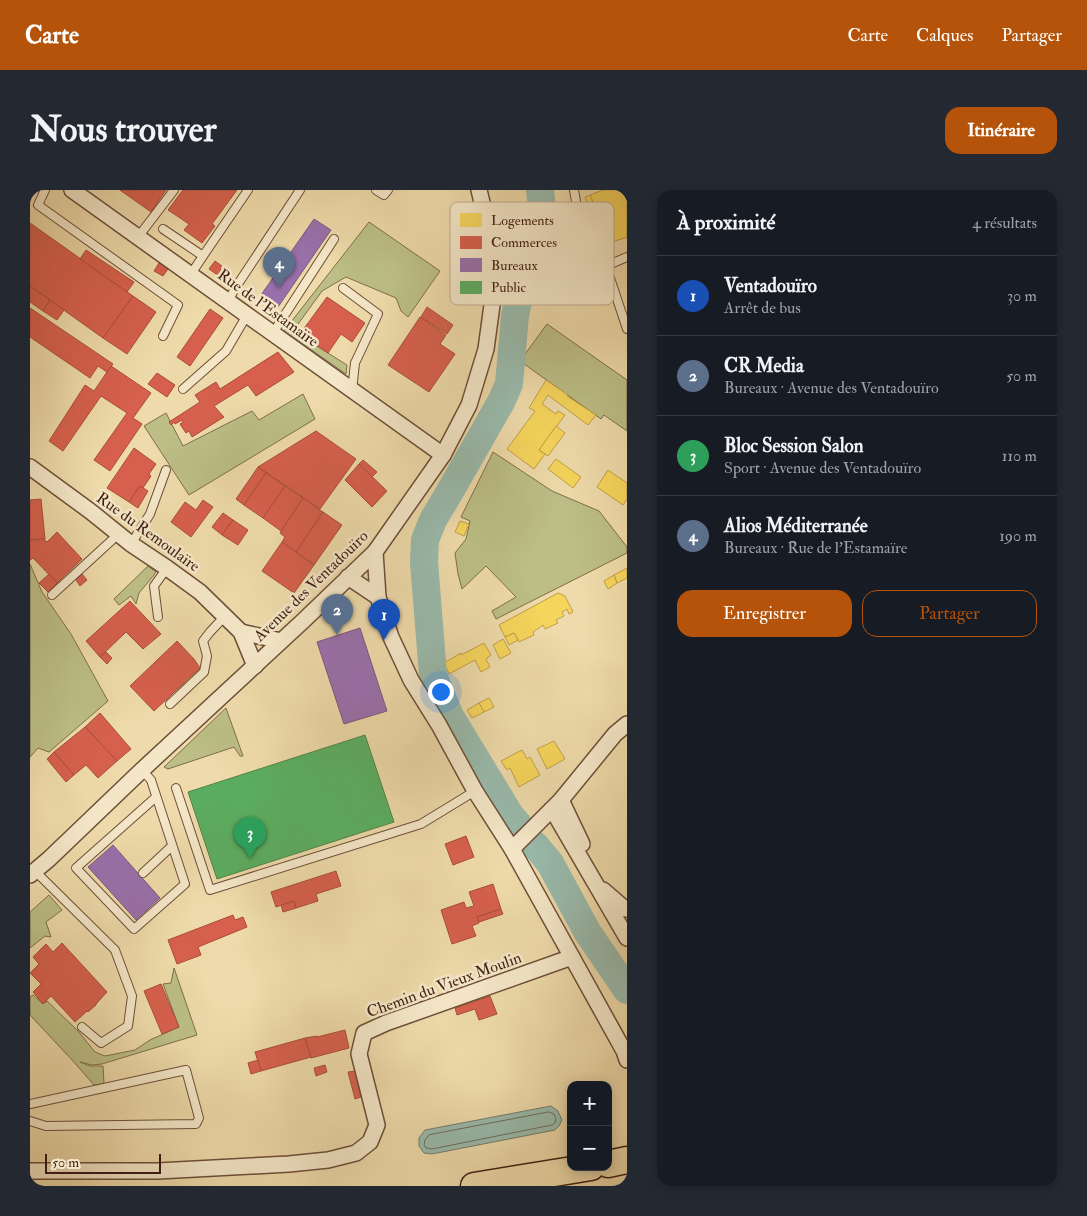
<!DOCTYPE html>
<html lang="fr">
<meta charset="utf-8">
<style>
body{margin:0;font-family:"IM FELL Double Pica",serif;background:#242831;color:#f1f3f6}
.controls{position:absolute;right:15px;bottom:15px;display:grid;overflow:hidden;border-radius:10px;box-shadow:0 2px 12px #0003}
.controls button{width:45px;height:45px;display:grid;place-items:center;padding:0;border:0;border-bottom:1px solid #363941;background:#171b24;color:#f1f3f6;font:25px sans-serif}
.scale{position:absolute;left:15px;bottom:12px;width:116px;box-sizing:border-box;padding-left:5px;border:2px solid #421f12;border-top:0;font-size:14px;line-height:18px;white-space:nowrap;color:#421f12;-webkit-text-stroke:4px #f4e7c8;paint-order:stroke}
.you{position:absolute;left:410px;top:501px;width:18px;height:18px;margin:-12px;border:4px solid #fff;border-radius:50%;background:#1a73e8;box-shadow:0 0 0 8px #1a73e833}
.badge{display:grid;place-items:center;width:32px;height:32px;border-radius:50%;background:#b45309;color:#fff;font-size:16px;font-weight:700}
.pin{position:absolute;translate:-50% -41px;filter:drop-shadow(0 1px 2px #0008)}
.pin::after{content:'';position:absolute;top:26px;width:18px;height:15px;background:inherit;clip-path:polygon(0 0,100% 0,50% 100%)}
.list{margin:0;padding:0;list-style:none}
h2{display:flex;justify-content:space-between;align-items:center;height:65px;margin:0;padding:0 20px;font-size:21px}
h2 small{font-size:16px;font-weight:400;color:#9ea1a6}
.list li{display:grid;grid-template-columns:32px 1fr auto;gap:15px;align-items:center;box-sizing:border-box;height:80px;padding:0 20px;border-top:1px solid #363941}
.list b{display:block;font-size:19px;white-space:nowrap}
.list p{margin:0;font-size:16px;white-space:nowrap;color:#9ea1a6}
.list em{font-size:16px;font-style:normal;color:#9ea1a6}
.actions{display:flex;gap:10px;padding:15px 20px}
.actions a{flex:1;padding:11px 0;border:1px solid #b45309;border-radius:15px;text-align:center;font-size:18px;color:#b45309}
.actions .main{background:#b45309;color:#fff}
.map{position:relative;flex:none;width:597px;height:996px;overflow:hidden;border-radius:15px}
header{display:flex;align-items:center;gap:30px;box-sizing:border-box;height:70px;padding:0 25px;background:#b45309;color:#fff}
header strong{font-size:24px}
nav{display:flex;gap:28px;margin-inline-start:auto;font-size:18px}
.intro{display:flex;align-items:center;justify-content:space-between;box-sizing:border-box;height:120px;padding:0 30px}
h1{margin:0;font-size:35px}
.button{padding:12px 22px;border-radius:15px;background:#b45309;color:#fff;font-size:18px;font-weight:700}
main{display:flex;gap:30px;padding:0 30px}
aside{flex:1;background:#171b24;border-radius:15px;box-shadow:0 2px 12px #0003}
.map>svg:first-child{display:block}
.green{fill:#bcbe86;stroke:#7f6e4c}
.water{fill:#99baac;stroke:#767c6e}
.homes{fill:#f6d55c;stroke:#c09e46}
.shops{fill:#d6604d;stroke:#aa4c3b}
.offices{fill:#9970ab;stroke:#7f587d}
.public{fill:#5aae61;stroke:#538349}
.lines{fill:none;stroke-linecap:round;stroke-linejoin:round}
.shore{stroke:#6e6c5f;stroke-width:1}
.river{stroke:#99baac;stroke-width:28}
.service-casing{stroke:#6d4e38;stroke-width:10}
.minor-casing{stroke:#6d4e38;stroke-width:18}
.motorway-casing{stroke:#421f12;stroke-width:29}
.service{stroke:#f4e7c8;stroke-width:8}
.minor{stroke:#f4e7c8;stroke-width:15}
.motorway{stroke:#eedaaa;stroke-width:26}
.labels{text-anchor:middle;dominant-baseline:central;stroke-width:5;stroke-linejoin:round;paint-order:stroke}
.street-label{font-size:16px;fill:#421f12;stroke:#f4e7c8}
.key{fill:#f4e7c8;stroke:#bfab91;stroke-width:1}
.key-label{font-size:14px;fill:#421f12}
</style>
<header>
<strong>Carte</strong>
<nav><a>Carte</a><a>Calques</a><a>Partager</a></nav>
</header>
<div class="intro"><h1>Nous trouver</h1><a class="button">Itinéraire</a></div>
<main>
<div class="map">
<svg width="597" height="996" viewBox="0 0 597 996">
<rect width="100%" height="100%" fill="#eedaaa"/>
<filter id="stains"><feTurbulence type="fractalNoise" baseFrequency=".004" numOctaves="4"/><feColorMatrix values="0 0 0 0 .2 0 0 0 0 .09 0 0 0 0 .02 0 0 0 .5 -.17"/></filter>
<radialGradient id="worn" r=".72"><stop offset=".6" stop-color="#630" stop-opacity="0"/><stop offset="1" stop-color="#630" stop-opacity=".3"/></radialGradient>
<g class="green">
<path d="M339,32L410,81L378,127L371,121L366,108L316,87L292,101L263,141L317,175L316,184L254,141Z"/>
<path d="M517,134L597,190V241L574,225L571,229L490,171Z"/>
<path d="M273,204L285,229L159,305L114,236L136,223L153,256L222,221L229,230Z"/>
<path d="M463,262L522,301L569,321L597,357V363L466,429L462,421L486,407L456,376L432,399L428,384L425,363L436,349L440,331L431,327Z"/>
<path d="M0,374L12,402L41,444L78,511L19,562L8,558L0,567Z"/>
<path d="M118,376L126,382L124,385L109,403L106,414L101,406L89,415L84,409Z"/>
<path d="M196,518L213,566H210L204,557L138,579L134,577Z"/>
<path d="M19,705L32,720L16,732L21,747L15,746L0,758V722Z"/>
<path d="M144,778L167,845L72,874L62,875L50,872L60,876H73L74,894L64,895L43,871L0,825V807L3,805L13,814L17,811L48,841L65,862L75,866L105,860L120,850L149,837L133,794L141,793Z"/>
</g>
<path class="water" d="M521,916L528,921L532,930L529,936L525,940L402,964L394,963L389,956V948L395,940Z"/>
<g class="homes">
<path d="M573,0H594L597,8V47L580,53L560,5Z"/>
<path d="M560,5L580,53L573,55L555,7Z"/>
<path d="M516,190L538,205L537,206L566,225L558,235L518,205L512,214L526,224L528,221L535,225L509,260L515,264L504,279L477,259L505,221L499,218Z"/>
<path d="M526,236L535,243L518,266L509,260Z"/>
<path d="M526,269L551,287L543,298L518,279Z"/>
<path d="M578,280L597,293V309L593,315L567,297Z"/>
<path d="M430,331L439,334L434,346L425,342Z"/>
<path d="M597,378V388L587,393L584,385Z"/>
<path d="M584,385L587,393L578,399L574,391Z"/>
<path d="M528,403L535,406L543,422L539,424L537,419L532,422L534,426L526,430L528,433L515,439L513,435L503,442L504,445L489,452L484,443L475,447L469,435Z"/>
<path d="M484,443L488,450L479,455L475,447Z"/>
<path d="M473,449L481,463L470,469L463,455Z"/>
<path d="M454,453L461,465L456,469L460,477L451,482L445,470L419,484L414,473L431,463V465Z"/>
<path d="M459,508L464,517L454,522L449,513Z"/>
<path d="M449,513L454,522L442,528L437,520Z"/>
<path d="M524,551L535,569L517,579L507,559Z"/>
<path d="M492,560L497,569L500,567L510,585L489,597L480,578L477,580L471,571Z"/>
</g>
<g class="shops">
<path d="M90,0H136L121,22Z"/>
<path d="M153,0H207L182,34L185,36L172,53L154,40L159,34L138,20Z"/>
<path d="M0,33L103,106L73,148L0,96Z"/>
<path d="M56,60L104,92L97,102L50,69Z"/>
<path d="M185,71L196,79L190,87L179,79Z"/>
<path d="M129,73L138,79L133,86L124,81Z"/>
<path d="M0,96L20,110L13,121L0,112Z"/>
<path d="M103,106L126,122L97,164L73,148Z"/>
<path d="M297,107L335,133L322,152L311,144L298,163L270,144Z"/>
<path d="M20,110L34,120L27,130L13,121Z"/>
<path d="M397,117L423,135L417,144L391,127Z"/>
<path d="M0,118L83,174L77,182L68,176L60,188L0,147Z"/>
<path d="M180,119L193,128L160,176L147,167Z"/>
<path d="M390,127L416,145L410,154L425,164L399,202L358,175Z"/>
<path d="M248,162L264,182L226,206L218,195L184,216L194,227L162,247L159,241L156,243L150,234L153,232L152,230L145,234L144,232L141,235L139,232L170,212L165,205L186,192L190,199Z"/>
<path d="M81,176L121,203L103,228L112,234L80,281L64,270L97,223L71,206L33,261L19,251L55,195L64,201Z"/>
<path d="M127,183L145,195L137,207L118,194Z"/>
<path d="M286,241L326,269L290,319L228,277Z"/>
<path d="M104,258L126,274L119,284L121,286L113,298L110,296L99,312L77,298Z"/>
<path d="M333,270L347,282L342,287L329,274Z"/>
<path d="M329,274L357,301L342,317L315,290Z"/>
<path d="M228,277L236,283L214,315L206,309Z"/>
<path d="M236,283L255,296L233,328L214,315Z"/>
<path d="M110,296L118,301L108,318L99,312Z"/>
<path d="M255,296L273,308L251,341L233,328Z"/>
<path d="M273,308L293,322L266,362L252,352L255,347L250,343Z"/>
<path d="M11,309L15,349L0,350V310Z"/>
<path d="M173,310L183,317L161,347L141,332L155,312L166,320Z"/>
<path d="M293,322L312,335L284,375L266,362Z"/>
<path d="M193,323L203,330L192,345L182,337Z"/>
<path d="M203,330L218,340L208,355L192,345Z"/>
<path d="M27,342L52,369L27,393L3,368L0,370V350L14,349L17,352Z"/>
<path d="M252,352L284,375L264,403L232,381Z"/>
<path d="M19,384L27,393L18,402L9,393Z"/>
<path d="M52,384L57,390L50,396L46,390Z"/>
<path d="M100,411L131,444L113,459L96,442L70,467L56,451Z"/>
<path d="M147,451L164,469L170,478L124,521L100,496Z"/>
<path d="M76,462L82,468L77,474L70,467Z"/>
<path d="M70,523L101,559L87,571L55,537Z"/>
<path d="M55,537L87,571L68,588L56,575L44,585L24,562Z"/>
<path d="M24,562L44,585L36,592L17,569Z"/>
<path d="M436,646L444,667L423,675L415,654Z"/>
<path d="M306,681L311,696L286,704L288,711L266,718L264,711L246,717L241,702Z"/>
<path d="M463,694L471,719L447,727L449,733L442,736L446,746L422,754L411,720L434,712L436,718L444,716L439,702Z"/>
<path d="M264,711L266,718L253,722L251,715Z"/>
<path d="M471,719L473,724L449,732L447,727Z"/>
<path d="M203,725L205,730L213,727L217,737L168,757L171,765L147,774L138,750Z"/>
<path d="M32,753L77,802L66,814V815L58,822L57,821L45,832L21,806L13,814L3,802L11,794L0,783L9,774L3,767L16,754L23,762Z"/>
<path d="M131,794L149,837L132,844L114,801Z"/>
<path d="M460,806L467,824L449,830L445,819L427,825L425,818Z"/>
<path d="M315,840L319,858L281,868L275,848L287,846V847Z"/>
<path d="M275,848L281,867L231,881L225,862Z"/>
<path d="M228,870L231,881L221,884L218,873Z"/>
<path d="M295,875L297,882L286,886L284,878Z"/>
<path d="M325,881L331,907L325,909L318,882Z"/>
</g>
<g class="offices">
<path d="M284,29L301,40L248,117L231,105Z"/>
<path d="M330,438L357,521L314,534L287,452Z"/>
<path d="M83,655L130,708L106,730L58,677Z"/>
</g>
<path class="public" d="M335,545L364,632L187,689L158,602Z"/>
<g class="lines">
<path class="shore" d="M519,922L524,924L526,929L525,933L522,935L402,959L396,958L394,955L395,950L399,945Z"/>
<g class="river">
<path d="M488,634L480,625L420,526L403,485L394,372L395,350L403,330L419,303L471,212L479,194L485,125L494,86L505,59L513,26L510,0"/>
<path d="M505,655L520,673L558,743L597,800"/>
</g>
<defs>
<g id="service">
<path d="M15,0L8,15L148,115L133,146"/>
<path d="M346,0L354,5L358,0"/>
<path d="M544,0L548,23L576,76L597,67"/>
<path d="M133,39L173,66L161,84"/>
<path d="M108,47L144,0"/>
<path d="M173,66L218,0"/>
<path d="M576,76L597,139"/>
<path d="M313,98L348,124L325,173L322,201"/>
<path d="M198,112L204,100L270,0"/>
<path d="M243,143L304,49"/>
<path d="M153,199L196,161L217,125"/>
<path d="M101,354L120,324L136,280"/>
<path d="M22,405L82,350L88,343"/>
<path d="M128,427L124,396L137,378"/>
<path d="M140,514L174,482L177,466L173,451L180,442L195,426"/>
<path d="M112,580L121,590L155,694L104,739L46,678L126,607"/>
<path d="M146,598L180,700L391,634L445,601"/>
<path d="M5,681L85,760L102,806L98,836L71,853L52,837"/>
<path d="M113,683L142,656"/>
<path d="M0,914L156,880L169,928L166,934L16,936L0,931"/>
</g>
<g id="minor">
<path d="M42,0L413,265"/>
<path d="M0,277L60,321L101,354L137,378L170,402L211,442L225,476"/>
<path d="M345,362L348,407L361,447L381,490L409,535L445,601L482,659L594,861L597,870"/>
<path d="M318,387L348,407"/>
<path d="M211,442L251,451"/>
<path d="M531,610L552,654"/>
<path d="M522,619L597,748"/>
<path d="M482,659L531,610L585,544L597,534"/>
<path d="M0,685L19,669L112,580L273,431L345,362L413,265L439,215L456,159L462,115L463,64L455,25L449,0"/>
<path d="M573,700L595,719H597"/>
<path d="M0,981H128L259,974L298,970L326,963L340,952L347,935L329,864L334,843L356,833L542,767"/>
</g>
<g id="motorway">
<path d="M578,974L597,970"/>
<path d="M444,996L561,977"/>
</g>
</defs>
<use href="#service" class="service-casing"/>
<use href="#minor" class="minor-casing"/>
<use href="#motorway" class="motorway-casing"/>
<use href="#service" class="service"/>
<use href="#minor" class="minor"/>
<use href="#motorway" class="motorway"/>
</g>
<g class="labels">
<g class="street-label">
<text transform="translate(238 118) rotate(36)">Rue de l'Estamaïre</text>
<text transform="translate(118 342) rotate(36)">Rue du Remoulaïre</text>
<text transform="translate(281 396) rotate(-44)">Avenue des Ventadouïro</text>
<text transform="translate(414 795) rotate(-20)">Chemin du Vieux Moulin</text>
</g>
</g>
<rect x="420" y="12" width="164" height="103" rx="8" class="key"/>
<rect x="430" y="23" width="22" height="14" fill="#f6d55c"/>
<rect x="430" y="46" width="22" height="13" fill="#d6604d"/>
<rect x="430" y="68" width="22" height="14" fill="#9970ab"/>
<rect x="430" y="91" width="22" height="13" fill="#5aae61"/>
<g class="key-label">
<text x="461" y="35">Logements</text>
<text x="461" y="57">Commerces</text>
<text x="461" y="80">Bureaux</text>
<text x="461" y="102">Public</text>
</g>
<rect width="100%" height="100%" filter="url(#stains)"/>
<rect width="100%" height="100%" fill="url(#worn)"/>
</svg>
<div class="controls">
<button>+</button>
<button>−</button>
</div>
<div class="scale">50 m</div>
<div class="you"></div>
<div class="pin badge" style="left:354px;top:450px;background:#1a4fb4">1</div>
<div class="pin badge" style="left:307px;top:445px;background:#5c6f8a">2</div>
<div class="pin badge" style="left:220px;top:668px;background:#2e9e5b">3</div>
<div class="pin badge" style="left:249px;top:98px;background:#5c6f8a">4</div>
</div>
<aside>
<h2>À proximité<small>4 résultats</small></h2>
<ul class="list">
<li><span class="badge" style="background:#1a4fb4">1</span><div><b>Ventadouïro</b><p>Arrêt de bus</p></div><em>30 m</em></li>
<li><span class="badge" style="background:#5c6f8a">2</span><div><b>CR Media</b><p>Bureaux · Avenue des Ventadouïro</p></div><em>50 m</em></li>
<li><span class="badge" style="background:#2e9e5b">3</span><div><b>Bloc Session Salon</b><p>Sport · Avenue des Ventadouïro</p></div><em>110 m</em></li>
<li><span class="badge" style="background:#5c6f8a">4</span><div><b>Alios Méditerranée</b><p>Bureaux · Rue de l'Estamaïre</p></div><em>190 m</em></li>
</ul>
<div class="actions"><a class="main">Enregistrer</a><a>Partager</a></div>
</aside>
</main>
